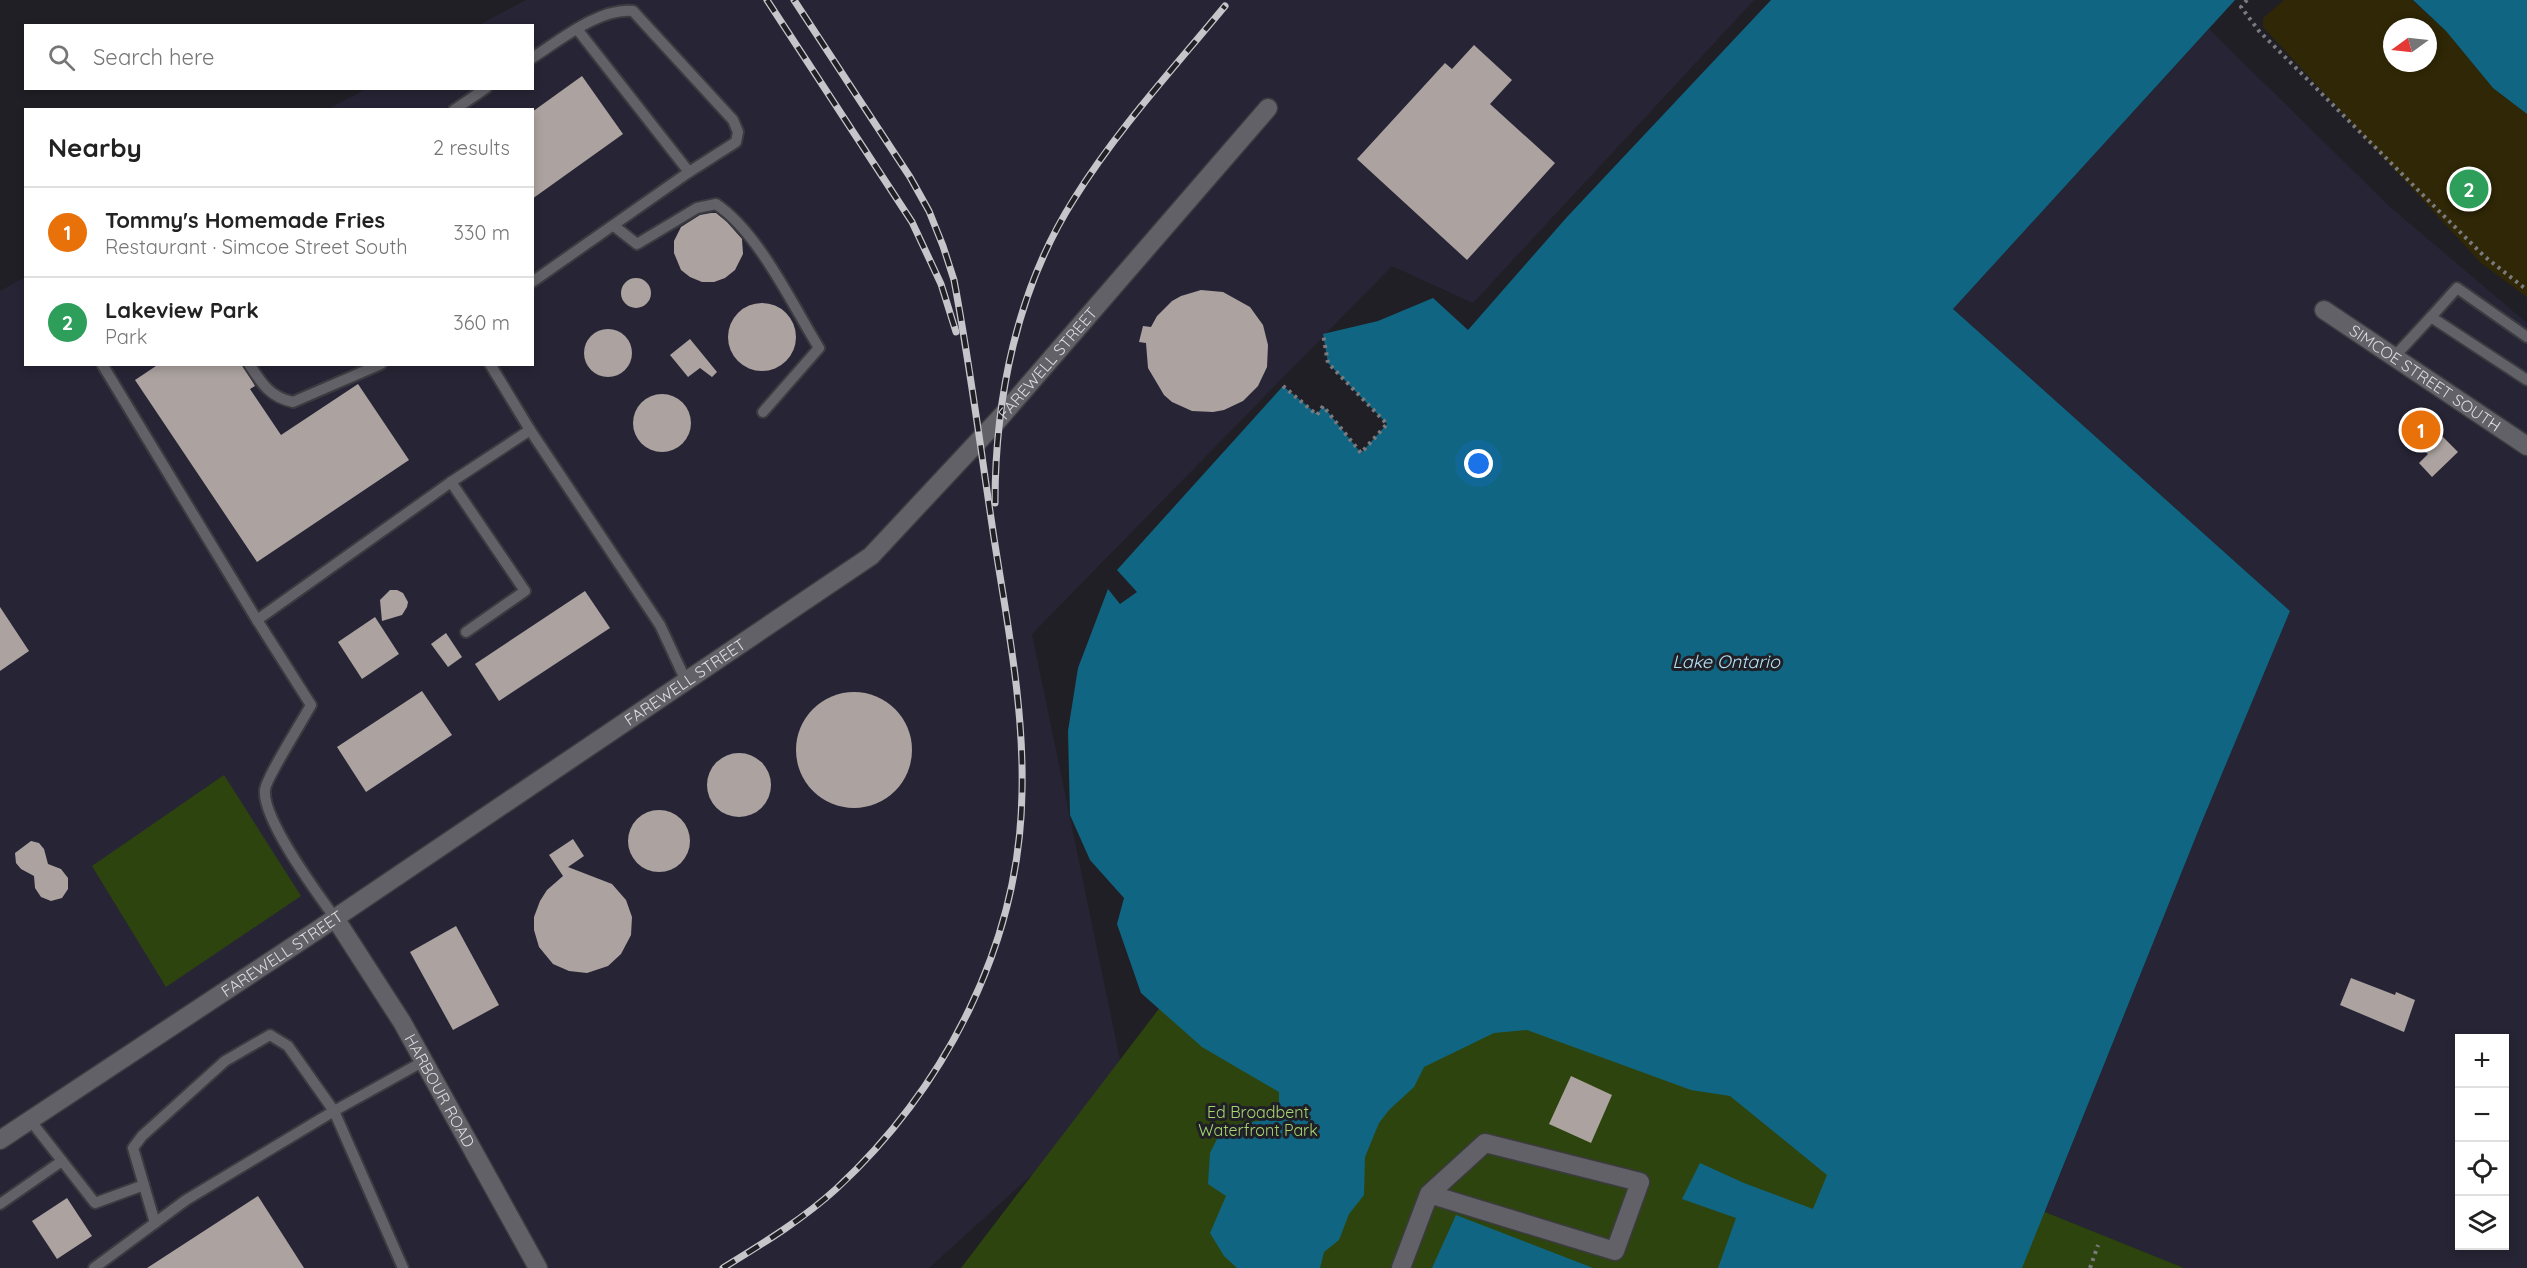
<!DOCTYPE html>
<meta charset="utf-8">
<style>
body{margin:0;font-family:Quicksand,sans-serif;background:#f2f2f2;color:#222}
.controls{position:absolute;right:18px;bottom:18px;display:grid;overflow:hidden;border-radius:0px;box-shadow:0 3px 9px #0003}
.controls button{width:54px;height:54px;display:grid;place-items:center;padding:0;border:0;border-bottom:2px solid #e0e0e0;background:#fff;color:#222;font:30px sans-serif}
.compass{position:absolute;left:2383px;top:18px;width:54px;height:54px;border-radius:50%;background:#fff;box-shadow:0 3px 9px #0003;rotate:255deg}
.you{position:absolute;left:1479px;top:464px;width:21px;height:21px;margin:-15px;border:4px solid #fff;border-radius:50%;background:#1a73e8;box-shadow:0 0 0 9px #1a73e833}
.badge{display:grid;place-items:center;width:39px;height:39px;border-radius:50%;background:#576585;color:#fff;font-size:20px;font-weight:700}
.pin{position:absolute;translate:-50% -50%;border:3px solid #fff;box-shadow:0 2px 6px #0006}
.list{margin:0;padding:0;list-style:none}
h2{display:flex;justify-content:space-between;align-items:center;height:78px;margin:0;padding:0 24px;font-size:26px}
h2 small{font-size:20px;font-weight:400;color:#767676}
.list li{display:grid;grid-template-columns:39px 1fr auto;gap:18px;align-items:center;box-sizing:border-box;height:90px;padding:0 24px;border-top:2px solid #e0e0e0}
.list b{display:block;font-size:22px;white-space:nowrap}
.list p{margin:0;font-size:20px;white-space:nowrap;color:#767676}
.list em{font-size:20px;font-style:normal;color:#767676}
.icon{flex:none;width:33px;height:33px;fill:none;stroke:currentColor;stroke-width:2;stroke-linecap:round;stroke-linejoin:round}
.map{position:relative;flex:none;width:2527px;height:1268px;overflow:hidden}
.search{position:absolute;background:#fff;box-shadow:0 3px 9px #0003;left:24px;top:24px;width:510px;height:66px;display:flex;align-items:center;gap:15px;box-sizing:border-box;padding:0 21px;border-radius:0px;color:#767676;font-size:22px}
.panel{position:absolute;background:#fff;box-shadow:0 3px 9px #0003;left:24px;top:108px;width:510px;height:258px;border-radius:0px}
.map>svg:first-child{display:block}
.industrial{fill:#272535;fill-rule:evenodd}
.green{fill:#2d440f}
.sand{fill:#2f2705;fill-rule:evenodd}
.water{fill:#106682}
.building{fill:#aca3a0}
.lines{fill:none;stroke-linecap:round;stroke-linejoin:round}
.lane-casing{stroke:#3b3b40;stroke-width:14}
.street-casing{stroke:#3b3b40;stroke-width:21}
.secondary-casing{stroke:#3b3b40;stroke-width:21}
.path{stroke:#7b7a7f;stroke-width:4;stroke-dasharray:3 4.5;stroke-linecap:butt}
.lane{stroke:#626168;stroke-width:10}
.street{stroke:#626168;stroke-width:18}
.secondary{stroke:#626168;stroke-width:18}
.rail-casing{stroke:#c6c5c9;stroke-width:7}
.rail{stroke:#201f25;stroke-width:4.5;stroke-dasharray:14;stroke-linecap:butt}
.labels{text-anchor:middle;dominant-baseline:central;stroke-width:6;stroke-linejoin:round;paint-order:stroke}
.street-label{font-size:16px;fill:#dbdade;stroke:#201f25}
.park-label{font-size:16px;fill:#a6d571;stroke:#201f25}
.water-label{font-size:18px;font-style:italic;fill:#b5e3f7;stroke:#201f25}
</style>
<div class="map">
<svg width="2527" height="1268" viewBox="0 0 2527 1268">
<rect width="100%" height="100%" fill="#201f25"/>
<g class="industrial">
<path d="M526,0H1754L1473,303L1392,266L1032,634L1126,1089L929,1268H0V291L25,277L26,364H532V110L328,109L366,89L532,88V26L479,25Z"/>
<path d="M2209,29L2390,207L2527,323V1268H2184L2045,1212L2203,819L2290,611L1953,309ZM2460,1038H2504V1246H2460Z"/>
</g>
<g class="green">
<path d="M224,775L301,896L166,987L92,866Z"/>
<path d="M1187,972L1514,983L2045,1212L2184,1268H961Z"/>
</g>
<path class="sand" d="M2284,0H2412L2446,31L2493,88L2527,114V297L2481,263L2263,27V18ZM2392,27H2428V63H2392Z"/>
<g class="water">
<path d="M1771,0H2235L1953,309L2290,611L2203,819L2022,1268H1718L1736,1218L1682,1199L1700,1163L1744,1183L1813,1209L1827,1175L1730,1096L1691,1090L1527,1030L1494,1033L1424,1067L1414,1087L1389,1110L1379,1123L1365,1157L1364,1195L1349,1214L1339,1240L1324,1252L1320,1268H1237L1224,1256L1210,1233L1226,1196L1208,1184L1210,1153L1223,1127L1275,1118L1279,1104V1092L1202,1047L1141,993L1117,924L1124,898L1090,860L1070,815L1068,731L1078,668L1108,589L1120,604L1137,592L1117,570L1283,386L1317,414L1323,406L1361,453L1387,424L1328,363L1323,334L1378,321L1433,298L1468,330L1567,217Z"/>
<path d="M2413,0H2527V114L2493,88L2446,31Z"/>
<path d="M1456,1215L1593,1268H1432Z"/>
</g>
<g class="building">
<path d="M1474,45L1512,80L1490,104L1555,163L1467,260L1357,159L1445,63L1452,69Z"/>
<path d="M582,76L623,134L532,199V112Z"/>
<path d="M711,213H716L727,222L742,239L743,254L735,270L725,278L714,282H702L690,277L681,270L674,253V241L681,227L700,215Z"/>
<circle cx="636" cy="293" r="15"/>
<path d="M1201,290L1223,292L1250,307L1263,325L1268,345L1267,367L1258,386L1243,401L1224,410L1213,412L1192,411L1172,402L1164,395L1148,368L1146,343L1139,342L1143,326L1151,327L1157,316L1172,301L1181,296Z"/>
<circle cx="762" cy="337" r="34"/>
<circle cx="608" cy="353" r="24"/>
<path d="M690,339L717,372L712,377L700,368L688,377L670,355Z"/>
<path d="M159,364H242L255,386L250,389L281,435L358,384L409,460L257,562L135,380Z"/>
<circle cx="662" cy="423" r="29"/>
<path d="M2421,411L2439,424L2435,429L2458,452L2432,477L2419,463L2428,454L2403,435Z"/>
<path d="M390,590H397L403,593L408,602L407,607L402,615L382,621L380,600Z"/>
<path d="M585,591L610,628L499,701L475,664Z"/>
<path d="M0,607L29,651L0,671Z"/>
<path d="M375,617L399,654L362,679L338,642Z"/>
<path d="M446,633L462,657L448,667L431,644Z"/>
<path d="M422,691L452,735L366,792L337,747Z"/>
<circle cx="854" cy="750" r="58"/>
<circle cx="739" cy="785" r="32"/>
<circle cx="659" cy="841" r="31"/>
<path d="M573,839L584,856L568,867L612,884L626,900L632,917L631,935L621,954L608,966L587,973L569,971L553,964L539,947L534,930V917L540,901L547,890L563,876L549,855Z"/>
<path d="M31,841L39,843L44,849L48,864L61,869L68,878V889L62,898L51,901L41,897L35,888L34,876L21,869L16,863L15,853Z"/>
<path d="M456,926L499,1005L453,1030L410,952Z"/>
<path d="M2351,978L2395,995L2396,992L2415,1000L2404,1032L2340,1005Z"/>
<path d="M1571,1076L1612,1095L1591,1143L1549,1124Z"/>
<path d="M258,1196L304,1268H147Z"/>
<path d="M67,1198L92,1236L57,1259L32,1221Z"/>
</g>
<g class="lines">
<defs>
<g id="lane">
<path d="M577,29L689,172"/>
<path d="M532,58C559,41 600,7 633,11L733,120L738,132L736,142L689,172L532,282"/>
<path d="M454,110L486,88"/>
<path d="M614,226L637,244L697,208L716,204C759,233 792,304 819,348L763,412"/>
<path d="M2431,317L2457,288L2527,337"/>
<path d="M2394,357L2431,317L2527,380"/>
<path d="M102,364L257,620L451,482L530,430"/>
<path d="M249,364C262,384 270,397 293,402L381,364"/>
<path d="M490,364L530,430L660,625L686,681"/>
<path d="M451,482L525,591L466,632"/>
<path d="M257,620L311,705C304,718 265,780 265,790C262,819 317,893 335,918"/>
<path d="M30,1120L95,1203L144,1185"/>
<path d="M0,1204L62,1161"/>
<path d="M155,1223L133,1148L142,1136L225,1061L270,1035L288,1046L334,1111L403,1268"/>
<path d="M94,1268L186,1200L334,1111L424,1061"/>
</g>
<g id="street">
<path id="s1" d="M2324,310L2527,446"/>
<path d="M1401,1268L1429,1194L1485,1143L1640,1182L1615,1251L1429,1194"/>
</g>
<g id="secondary">
<path id="s2" d="M335,918L402,1022L538,1268"/>
<path id="s3" d="M0,1140L316,931L871,556L999,419L1268,108"/>
</g>
</defs>
<use href="#lane" class="lane-casing"/>
<use href="#street" class="street-casing"/>
<use href="#secondary" class="secondary-casing"/>
<g class="path">
<path d="M2247,0L2241,7L2259,31L2484,256L2527,290"/>
<path d="M1283,386L1317,415L1323,406L1361,453L1387,424L1328,363L1323,334"/>
<path d="M2090,1268L2098,1245"/>
</g>
<use href="#lane" class="lane"/>
<use href="#street" class="street"/>
<use href="#secondary" class="secondary"/>
<defs>
<g id="rail">
<path d="M767,0L912,222L941,284L956,332"/>
<path d="M995,503C995,398 1017,289 1074,199C1117,130 1173,69 1225,6"/>
<path d="M723,1268C762,1244 802,1220 836,1189C946,1087 1020,943 1022,792C1024,706 1007,622 994,538C981,452 970,365 954,280L943,246L929,211L910,177L794,0"/>
</g>
</defs>
<use href="#rail" class="rail-casing"/>
<use href="#rail" class="rail"/>
</g>
<g class="labels">
<g class="street-label">
<text stroke="none"><textPath href="#s3" startOffset="1310">FAREWELL STREET</textPath></text>
<text stroke="none"><textPath href="#s1" startOffset="122">SIMCOE STREET SOUTH</textPath></text>
<text stroke="none"><textPath href="#s3" startOffset="824">FAREWELL STREET</textPath></text>
<text stroke="none"><textPath href="#s3" startOffset="338">FAREWELL STREET</textPath></text>
<text stroke="none"><textPath href="#s2" startOffset="202">HARBOUR ROAD</textPath></text>
</g>
<g class="park-label">
<text x="1258" y="1112">Ed Broadbent<tspan x="1258" dy="18">Waterfront Park</tspan></text>
</g>
<g class="water-label">
<text x="1726" y="661">Lake Ontario</text>
</g>
</g>
</svg>
<div class="controls">
<button>+</button>
<button>−</button>
<button><svg class="icon" aria-label="locate" viewBox="0 0 24 24"><circle cx="12" cy="12" r="6"/><path d="M12 2v4M12 18v4M2 12h4M18 12h4"/></svg></button>
<button><svg class="icon" aria-label="layers" viewBox="0 0 24 24"><path d="M12 4l9 5-9 5-9-5zM3 14l9 5 9-5"/></svg></button>
</div>
<svg class="compass" viewBox="-18 -18 36 36"><path d="M0-13l5 13h-10z" fill="#e53935"/><path d="M0 13l5-13h-10z" fill="#767676"/></svg>
<div class="you"></div>
<div class="pin badge" style="left:2421px;top:430px;background:#e8710a">1</div>
<div class="pin badge" style="left:2469px;top:189px;background:#2e9e5b">2</div>
<div class="search"><svg class="icon" aria-label="search" viewBox="0 0 24 24"><circle cx="10" cy="10" r="6"/><path d="M15 15l6 6"/></svg>Search here</div>
<section class="panel">
<h2>Nearby<small>2 results</small></h2>
<ul class="list">
<li><span class="badge" style="background:#e8710a">1</span><div><b>Tommy's Homemade Fries</b><p>Restaurant · Simcoe Street South</p></div><em>330 m</em></li>
<li><span class="badge" style="background:#2e9e5b">2</span><div><b>Lakeview Park</b><p>Park</p></div><em>360 m</em></li>
</ul>
</section>
</div>
